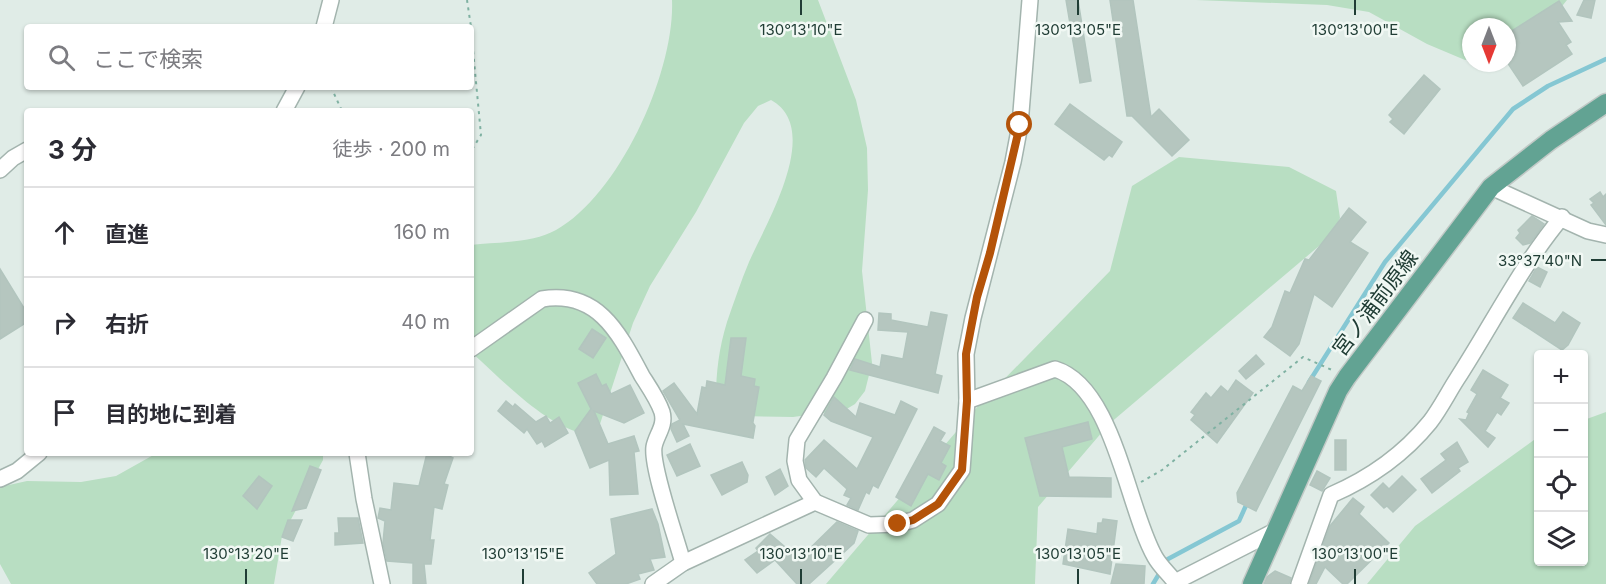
<!DOCTYPE html>
<html lang="ja">
<meta charset="utf-8">
<style>
body{margin:0;font-family:Inter,"Noto Sans JP",sans-serif;background:#f2f2f3;color:#2b2b33}
.controls{position:absolute;right:18px;bottom:18px;display:grid;overflow:hidden;border-radius:6px;box-shadow:0 2px 4px #0004}
.controls button{width:54px;height:54px;display:grid;place-items:center;padding:0;border:0;border-bottom:2px solid #e1e1e2;background:#fff;color:#2b2b33;font:30px sans-serif}
.compass{position:absolute;left:1462px;top:18px;width:54px;height:54px;border-radius:50%;background:#fff;box-shadow:0 2px 4px #0004;rotate:180deg}
.stop{position:absolute;width:18px;height:18px;margin:-14px;border:4px solid #b45309;border-radius:50%;background:#fff}
.stop.end{background:#b45309;border-color:#fff;box-shadow:0 2px 6px #0008}
.list{margin:0;padding:0;list-style:none}
h2{display:flex;justify-content:space-between;align-items:center;height:78px;margin:0;padding:0 24px;font-size:26px}
h2 small{font-size:20px;font-weight:400;color:#7c7c81}
.list li{display:grid;grid-template-columns:39px 1fr auto;gap:18px;align-items:center;box-sizing:border-box;height:90px;padding:0 24px;border-top:2px solid #e1e1e2}
.list b{display:block;font-size:22px;white-space:nowrap}
.list em{font-size:20px;font-style:normal;color:#7c7c81}
.icon{flex:none;width:33px;height:33px;fill:none;stroke:currentColor;stroke-width:2;stroke-linecap:round;stroke-linejoin:round}
.map{position:relative;flex:none;width:1606px;height:584px;overflow:hidden}
.search{position:absolute;background:#fff;box-shadow:0 2px 4px #0004;left:24px;top:24px;width:450px;height:66px;display:flex;align-items:center;gap:15px;box-sizing:border-box;padding:0 21px;border-radius:6px;color:#7c7c81;font-size:22px}
.panel{position:absolute;background:#fff;box-shadow:0 2px 4px #0004;left:24px;top:108px;width:450px;height:348px;border-radius:6px}
.map>svg:first-child{display:block}
.green{fill:#b8dec2}
.lines{fill:none;stroke-linecap:round;stroke-linejoin:round}
.stream{stroke:#85c7d3;stroke-width:4.5}
.building{fill:#b5c6bf;stroke:#b2c5be;stroke-width:1.5}
.minor-casing{stroke:#a3b4ae;stroke-width:18}
.major-casing{stroke:#c1c9c6;stroke-width:21}
.path{stroke:#7fb1a2;stroke-width:2;stroke-dasharray:3 4.5;stroke-linecap:butt}
.minor{stroke:#fff;stroke-width:15}
.major{stroke:#62a393;stroke-width:18}
.route{stroke:#b45309;stroke-width:8}
.ticks{fill:none;stroke:#203d35;stroke-width:2}
.labels{text-anchor:middle;dominant-baseline:central;stroke-width:5;stroke-linejoin:round;paint-order:stroke}
.street-label{font-size:21px;fill:#203d35;stroke:#f1f8f4}
.ticks-label{font-size:15px;text-anchor:middle;fill:#203d35;stroke:#f1f8f4;stroke-width:5;stroke-linejoin:round;paint-order:stroke}
</style>
<div class="map">
<svg width="1606" height="584" viewBox="0 0 1606 584">
<rect width="100%" height="100%" fill="#e0ece7"/>
<g class="green">
<path d="M672,0H818L856,100L867,148L868,190L862,271L872,363L865,391L855,404L845,410L793,417L740,416L716,399C716,372 719,348 727,322C734,302 741,281 749,262C765,225 824,129 771,100L758,106L744,123L696,212L650,286L633,323L599,427L588,435C543,425 505,382 471,352V245C498,242 533,243 556,230C620,194 675,71 672,0Z"/>
<path d="M1196,0H1567L1559,10L1507,51V27H1471V60H1465L1427,44L1369,12L1327,5Z"/>
<path d="M1179,157L1289,167L1336,191L1340,218L1332,235L1109,424L1038,507L1035,584H826L979,405L1110,271L1132,186Z"/>
<path d="M1606,412V584H1367L1415,526L1538,437V562H1584V420Z"/>
<path d="M157,453H323V460L282,536L274,584H11L0,564V487L27,481L81,482L116,476Z"/>
</g>
<g class="lines">
<g class="stream">
<path d="M1309,382L1385,262L1513,109L1548,86L1606,59"/>
<path d="M1153,584L1168,559L1239,521L1248,501"/>
</g>
</g>
<g class="building">
<path d="M1066,0H1078L1091,81L1080,83Z"/>
<path d="M1110,0H1133L1151,117L1159,109L1189,140L1172,156L1132,116H1127Z"/>
<path d="M1584,0H1595L1591,18L1577,15Z"/>
<path d="M1559,1L1572,21L1558,22L1571,42L1566,45L1572,54L1523,86L1507,62V34Z"/>
<path d="M1424,75L1440,89L1404,134L1390,122L1393,119L1389,115Z"/>
<path d="M1070,104L1122,142L1112,157L1109,155L1104,160L1055,124Z"/>
<path d="M1600,192L1603,197L1606,194V225L1591,205L1594,203L1590,199Z"/>
<path d="M1349,208L1366,222L1350,242L1368,253L1332,307L1314,294L1299,344L1290,356L1264,337L1272,327L1285,291L1290,293L1305,259L1309,260Z"/>
<path d="M1532,216L1544,224L1530,243L1523,245L1516,238L1520,233L1518,230Z"/>
<path d="M1537,267L1547,272L1540,287L1529,281Z"/>
<path d="M0,269L27,313V322L0,339Z"/>
<path d="M1523,303L1555,323L1563,312L1580,323L1568,345L1562,350L1513,318Z"/>
<path d="M931,312L947,315L935,374L942,376L938,393L850,370L855,359L880,367L882,355L903,359L908,332L878,330L879,313L891,314V320L928,327Z"/>
<path d="M592,329L606,338L593,358L579,349Z"/>
<path d="M731,338H746L741,376L755,379L754,386L759,387L753,422L751,420L755,426L753,438L683,424L689,436L677,442L671,429L672,424L680,420L663,391L674,383L697,414L702,387L706,388L707,381L725,385Z"/>
<path d="M1256,355L1264,364L1246,379L1239,371Z"/>
<path d="M1483,370L1508,385L1500,398L1509,403L1501,415L1497,412L1485,431L1495,438L1488,447L1460,419L1466,420L1469,413L1467,412L1477,394L1471,390Z"/>
<path d="M596,374L602,386L606,384L611,394L630,385L644,413L624,423L594,411L608,444L634,436L639,451L634,452L638,494L610,495L609,460L590,468L575,431L591,409L578,383Z"/>
<path d="M1311,376L1321,381L1256,511L1238,502L1237,493L1293,386L1302,391Z"/>
<path d="M1236,380L1253,393L1217,443L1191,420L1195,415L1191,412L1206,393L1211,398L1221,386L1228,392Z"/>
<path d="M834,397L856,417L860,403L895,415L901,401L917,409L878,488L873,485L869,494L866,492L858,510L847,505L851,498L844,495L847,489L824,468L816,477L806,468L805,460L824,440L857,469L873,437L831,421L824,415Z"/>
<path d="M506,401L513,407L515,404L536,422L546,416L550,423L559,417L568,433L545,447L542,441L537,444L527,429L524,433L498,411Z"/>
<path d="M1088,422L1092,439L1062,447L1069,477L1111,478V497L1040,496L1025,438Z"/>
<path d="M934,427L945,433L940,441L950,446L941,463L946,466L939,480L928,474L911,506L896,497Z"/>
<rect x="1335" y="440" width="11" height="30"/>
<path d="M1457,442L1468,462L1458,468L1460,471L1432,493L1421,479L1446,460L1441,454Z"/>
<path d="M690,444L700,466L677,476L667,455Z"/>
<path d="M427,453H450L449,456L453,458L444,484L448,485L442,509L434,507L430,540H434L431,564H424L426,584H413V563L387,561L383,543L385,521L378,518L380,508L391,510L394,483L419,486Z"/>
<path d="M742,462L748,475L747,482L722,495L711,475Z"/>
<path d="M310,466L321,470L306,508L292,511Z"/>
<path d="M780,469L788,486L775,495L766,477Z"/>
<path d="M1317,471L1330,478L1322,491L1310,485Z"/>
<path d="M259,476L272,486L257,509L243,496Z"/>
<path d="M1402,476L1416,490L1393,512L1387,506L1384,508L1371,495L1383,483L1389,489Z"/>
<path d="M1353,498L1364,507L1359,514L1389,543L1347,584H1343L1325,567L1316,584H1309L1330,526Z"/>
<path d="M652,509L658,524L665,557L650,559L654,570L638,574L640,579L626,584H597L589,573L616,554L611,519Z"/>
<path d="M338,518H358L363,543L335,545V533H339Z"/>
<path d="M1103,519L1117,521L1110,574L1063,564L1068,529L1097,534L1098,523H1102Z"/>
<path d="M288,520H302L293,541L282,537Z"/>
<path d="M837,522L858,531L854,543L809,584H797L775,560L757,573L745,560L758,551L756,548L770,534L799,559Z"/>
<path d="M1116,564L1145,566L1144,584H1111Z"/>
<path d="M1275,571L1291,578L1289,584H1264L1267,577Z"/>
</g>
<g class="lines">
<defs>
<g id="minor">
<path d="M324,27L331,0"/>
<path d="M284,111L297,87"/>
<path d="M0,170L13,158L27,150"/>
<path d="M1491,187L1588,231L1606,235"/>
<path d="M865,320L834,378L797,440L795,461L799,480L815,502L869,525L898,524L913,520L938,504L962,470L967,401L1055,369C1114,387 1127,508 1155,557C1160,566 1169,574 1175,582L1273,532"/>
<path d="M471,349L542,299C598,290 619,333 642,376C649,387 658,400 662,412C666,426 656,435 654,447C651,467 677,540 683,563"/>
<path d="M967,401L966,354L973,318L1013,162L1020,125L1030,0"/>
<path d="M357,453L364,499L382,584"/>
<path d="M0,479L17,471L39,453"/>
<path d="M653,584L683,563L815,502"/>
<path d="M1299,584L1331,495C1368,479 1404,454 1430,422C1440,409 1448,393 1457,379C1492,325 1521,266 1562,217"/>
</g>
<path id="major" d="M1252,584L1338,391L1347,377L1491,187L1551,140L1606,103"/>
</defs>
<use href="#minor" class="minor-casing"/>
<use href="#major" class="major-casing"/>
<g class="path">
<path d="M467,0L471,27"/>
<path d="M471,29L481,135L471,151"/>
<path d="M331,87L342,111"/>
<path d="M1141,482L1162,470L1303,357L1332,370"/>
</g>
<use href="#minor" class="minor"/>
<use href="#major" class="major"/>
</g>
<g class="lines">
<path class="route" d="M898,524L913,520L938,504L962,470L967,401L966,354L977,297L990,253L1020,125"/>
</g>
<path class="ticks" d="M801,0V15M1078,0V15M1355,0V15M1591,260H1606M246,569V584M523,569V584M801,569V584M1078,569V584M1355,569V584"/>
<g class="labels">
<g class="street-label">
<text transform="translate(1375 303) rotate(-53)">宮ノ浦前原線</text>
</g>
</g>
<g class="ticks-label">
<text x="801" y="35">130°13'10"E</text>
<text x="1078" y="35">130°13'05"E</text>
<text x="1355" y="35">130°13'00"E</text>
<text x="1540" y="266">33°37'40"N</text>
<text x="246" y="559">130°13'20"E</text>
<text x="523" y="559">130°13'15"E</text>
<text x="801" y="559">130°13'10"E</text>
<text x="1078" y="559">130°13'05"E</text>
<text x="1355" y="559">130°13'00"E</text>
</g>
</svg>
<div class="controls">
<button>+</button>
<button>−</button>
<button><svg class="icon" aria-label="locate" viewBox="0 0 24 24"><circle cx="12" cy="12" r="6"/><path d="M12 2v4M12 18v4M2 12h4M18 12h4"/></svg></button>
<button><svg class="icon" aria-label="layers" viewBox="0 0 24 24"><path d="M12 4l9 5-9 5-9-5zM3 14l9 5 9-5"/></svg></button>
</div>
<svg class="compass" viewBox="-18 -18 36 36"><path d="M0-13l5 13h-10z" fill="#e53935"/><path d="M0 13l5-13h-10z" fill="#7c7c81"/></svg>
<div class="stop" style="left:1020px;top:125px"></div>
<div class="stop end" style="left:898px;top:524px"></div>
<div class="search"><svg class="icon" aria-label="search" viewBox="0 0 24 24"><circle cx="10" cy="10" r="6"/><path d="M15 15l6 6"/></svg>ここで検索</div>
<section class="panel">
<h2>3 分<small>徒歩 · 200 m</small></h2>
<ul class="list">
<li><svg class="icon" aria-label="ahead" viewBox="0 0 24 24"><path d="M12 20V5M6 11l6-6 6 6"/></svg><div><b>直進</b></div><em>160 m</em></li>
<li><svg class="icon" aria-label="right" viewBox="0 0 24 24"><path d="M7 20v-9h11M14 6l5 5-5 5"/></svg><div><b>右折</b></div><em>40 m</em></li>
<li><svg class="icon" aria-label="arrive" viewBox="0 0 24 24"><path d="M6 21V4h12l-3 4 3 4H6"/></svg><div><b>目的地に到着</b></div></li>
</ul>
</section>
</div>
